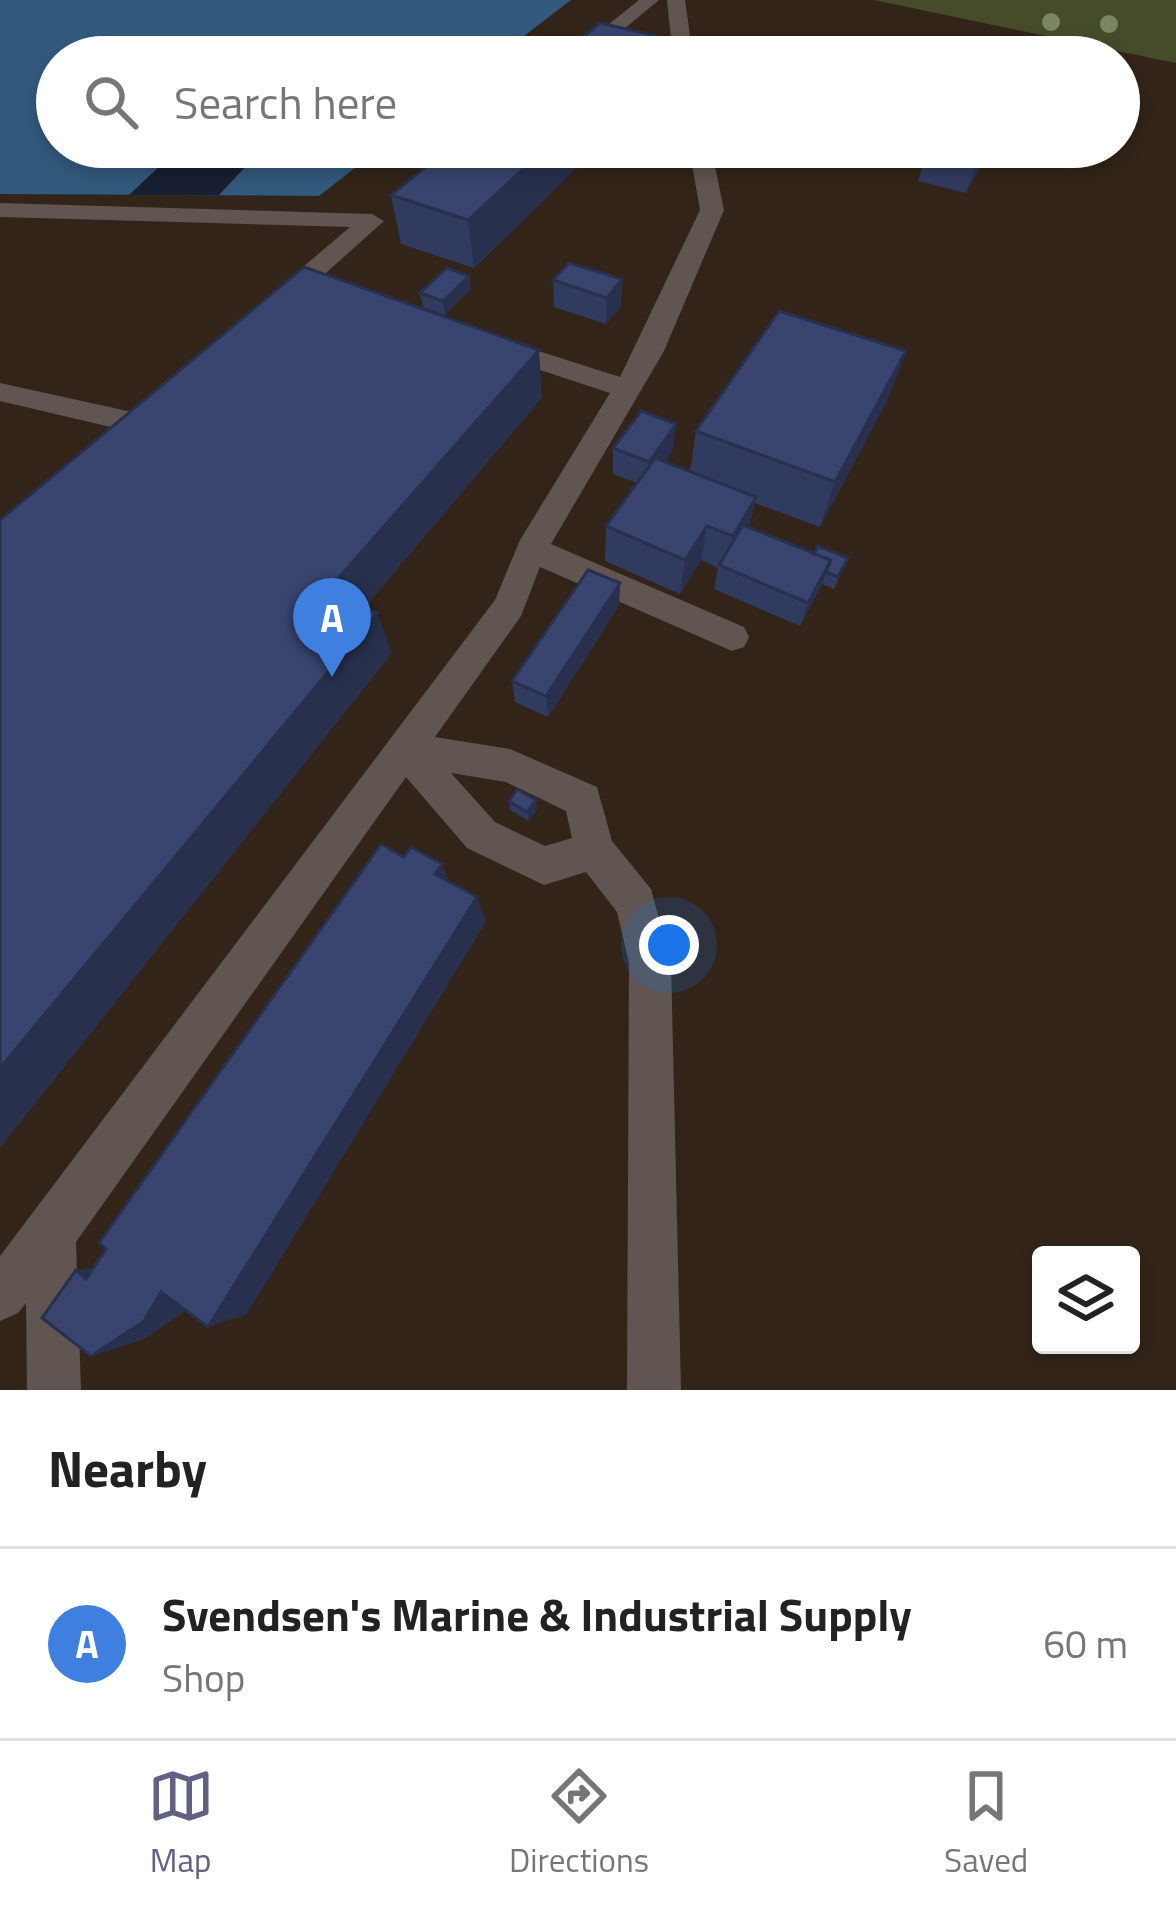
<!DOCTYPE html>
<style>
body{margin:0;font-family:"Titillium Web",sans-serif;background:#f2f2f2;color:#222}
.controls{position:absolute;right:36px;bottom:36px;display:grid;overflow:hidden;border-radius:12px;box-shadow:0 6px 18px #0003}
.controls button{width:108px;height:108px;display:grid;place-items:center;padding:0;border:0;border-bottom:3px solid #e0e0e0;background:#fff;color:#222;font:60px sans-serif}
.you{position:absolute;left:669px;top:945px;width:42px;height:42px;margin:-30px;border:9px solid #fff;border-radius:50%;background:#1a73e8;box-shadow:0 0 0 18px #1a73e833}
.badge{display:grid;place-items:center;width:78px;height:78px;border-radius:50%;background:#616184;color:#fff;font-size:39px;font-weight:700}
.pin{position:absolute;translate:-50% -99px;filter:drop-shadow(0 3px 6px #0008)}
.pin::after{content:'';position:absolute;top:63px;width:42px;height:36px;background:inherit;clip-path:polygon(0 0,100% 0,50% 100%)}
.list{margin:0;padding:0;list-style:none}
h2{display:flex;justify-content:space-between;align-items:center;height:156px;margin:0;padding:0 48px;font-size:51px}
h2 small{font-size:39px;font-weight:400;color:#767676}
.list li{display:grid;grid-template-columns:78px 1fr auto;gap:36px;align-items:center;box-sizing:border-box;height:192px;padding:0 48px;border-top:3px solid #e0e0e0}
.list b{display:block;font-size:45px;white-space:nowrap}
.list p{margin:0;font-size:39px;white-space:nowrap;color:#767676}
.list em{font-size:39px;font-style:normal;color:#767676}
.icon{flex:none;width:66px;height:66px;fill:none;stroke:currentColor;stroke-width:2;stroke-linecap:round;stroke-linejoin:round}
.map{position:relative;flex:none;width:1176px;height:1390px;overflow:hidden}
.search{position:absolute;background:#fff;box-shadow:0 6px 18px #0003;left:36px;right:36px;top:36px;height:132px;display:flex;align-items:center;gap:30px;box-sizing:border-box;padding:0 42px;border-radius:66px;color:#767676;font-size:45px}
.sheet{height:348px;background:#fff}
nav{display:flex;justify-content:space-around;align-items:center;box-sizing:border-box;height:168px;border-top:3px solid #e0e0e0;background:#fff;font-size:33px;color:#767676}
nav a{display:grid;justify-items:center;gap:6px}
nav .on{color:#616184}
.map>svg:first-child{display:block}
.industrial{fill:#322418;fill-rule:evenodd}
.green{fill:#464c2a}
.water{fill:#335a7d}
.pier{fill:#191f32}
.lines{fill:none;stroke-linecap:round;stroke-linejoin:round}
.minor{fill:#605550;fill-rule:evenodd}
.tree{fill:#7a8562}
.wall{fill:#313b5f}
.shaded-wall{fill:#28304e}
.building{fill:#39456f;stroke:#28304e;stroke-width:3}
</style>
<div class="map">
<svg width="1176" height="1390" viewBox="0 0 1176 1390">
<rect width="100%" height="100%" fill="#191f32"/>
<path class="industrial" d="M571,0H874L1176,63V1390H0V194L319,196L382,147H1119V57H497ZM1041,1255H1131V1345H1041Z"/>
<path class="green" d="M874,0H1176V63L1151,58Z"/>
<path class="water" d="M0,0H571L497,57H57V147H382L319,196L0,194Z"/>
<path class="pier" d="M180,147H264L219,195H129Z"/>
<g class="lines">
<g class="minor">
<path d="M639,0H659L590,57H568Z"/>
<path d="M667,0H685L693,57H673Z"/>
<path d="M689,147H711L724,210L664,351L551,544L744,627L749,637L744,647L732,651L540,567L521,616L435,737L510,749L597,787L612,841L651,889L671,963L681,1390H627L629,963L617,912L586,872L544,885L467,848L406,777L76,1242L81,1390H27L26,1303L18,1313L0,1321V1256L495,600L520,540L610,393L482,351L479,345L492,336L620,377L700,210ZM451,773L506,782L566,811L572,838L545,846L495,822Z"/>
<path d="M0,203L372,214L384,221L288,307L279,309L266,301L270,295L350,227L0,217Z"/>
<path d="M0,383L132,412L146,422L132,432L0,401Z"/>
</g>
</g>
<g class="tree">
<circle cx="1051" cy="22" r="9"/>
<circle cx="1109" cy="24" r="9"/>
</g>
<g class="wall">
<path d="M450,147H598L474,268L401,244L391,195Z"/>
<path d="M988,153L966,193L918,181L927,154Z"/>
<path d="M469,276L471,289L445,315L423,307L420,293Z"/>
<path d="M622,279L621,306L606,324L554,307L553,280Z"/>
<path d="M906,351L888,399L820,527L755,503L749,527L814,554L848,558L834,589L822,584L800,626L714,589L718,568L701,560L680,594L605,561L606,526L637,483L613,474V448L673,450L665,462L690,472L696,431Z"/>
<path d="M620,583L619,606L548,717L515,702L512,681Z"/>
<path d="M509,801L537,809L529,821L510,810Z"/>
</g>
<g class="shaded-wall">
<path d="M665,38L664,57H645Z"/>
<path d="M547,147H598L474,268L468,220Z"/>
<path d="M987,147H991L988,153L966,193L976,166Z"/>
<path d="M469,276L471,289L445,315L443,301Z"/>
<path d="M622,279L621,306L606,324L607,298Z"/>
<path d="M539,350L542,398L345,631L328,590Z"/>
<path d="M906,351L888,399L820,527L835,482Z"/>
<path d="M676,424L673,450L647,487L649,462Z"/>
<path d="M756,497L748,533L725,571L733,536Z"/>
<path d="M707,526L701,560L680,594L685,560Z"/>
<path d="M831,560L822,584L800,626L808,603Z"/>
<path d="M620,583L619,606L548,717L546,696Z"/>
<path d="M377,613L392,653L0,1148V1068Z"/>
<path d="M536,800L537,809L529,821L527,812Z"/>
<path d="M442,864L453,892L435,874Z"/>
<path d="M477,897L486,922L247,1314L208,1327Z"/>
<path d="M127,1263L86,1279L76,1270Z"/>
<path d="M161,1292L190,1308L143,1340L91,1356Z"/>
</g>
<g class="building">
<path d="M600,23L665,38L645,57H559Z"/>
<path d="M450,147H547L468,220L391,195Z"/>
<path d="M931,147H987L976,166L927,154Z"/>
<path d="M569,263L622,279L607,298L553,280Z"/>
<path d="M304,267L539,350L328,590L377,613L0,1068V520Z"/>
<path d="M447,268L469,276L443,301L420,293Z"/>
<path d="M779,311L906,351L835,482L696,431Z"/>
<path d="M641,411L676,424L649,462L613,448Z"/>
<path d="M655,458L756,497L733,536L707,526L685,560L606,526Z"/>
<path d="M743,525L831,560L808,603L719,565Z"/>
<path d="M818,546L848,558L838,577L826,572L831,560L814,554Z"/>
<path d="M588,570L620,583L546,696L512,681Z"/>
<path d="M517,789L536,800L527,812L509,801Z"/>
<path d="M381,844L404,857L411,847L442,864L435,874L477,897L208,1327L161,1292L144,1321L91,1356L42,1318L76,1270L86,1279L106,1249L99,1243Z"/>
</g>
</svg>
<div class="controls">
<button><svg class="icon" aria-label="layers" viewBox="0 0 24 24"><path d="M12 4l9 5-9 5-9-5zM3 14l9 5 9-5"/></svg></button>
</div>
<div class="you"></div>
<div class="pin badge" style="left:332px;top:677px;background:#3f7fe0">A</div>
<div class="search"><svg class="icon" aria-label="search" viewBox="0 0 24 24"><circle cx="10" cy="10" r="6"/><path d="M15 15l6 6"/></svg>Search here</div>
</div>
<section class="sheet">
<h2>Nearby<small></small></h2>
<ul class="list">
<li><span class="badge" style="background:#3f7fe0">A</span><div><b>Svendsen's Marine &amp; Industrial Supply</b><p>Shop</p></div><em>60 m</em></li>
</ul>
</section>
<nav>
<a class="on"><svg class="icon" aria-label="map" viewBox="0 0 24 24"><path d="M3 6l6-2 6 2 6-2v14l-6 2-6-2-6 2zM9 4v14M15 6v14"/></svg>Map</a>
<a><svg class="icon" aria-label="directions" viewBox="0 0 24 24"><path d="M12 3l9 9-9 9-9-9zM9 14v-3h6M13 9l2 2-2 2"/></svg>Directions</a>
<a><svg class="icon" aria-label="saved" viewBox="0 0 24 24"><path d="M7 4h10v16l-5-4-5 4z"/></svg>Saved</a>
</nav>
